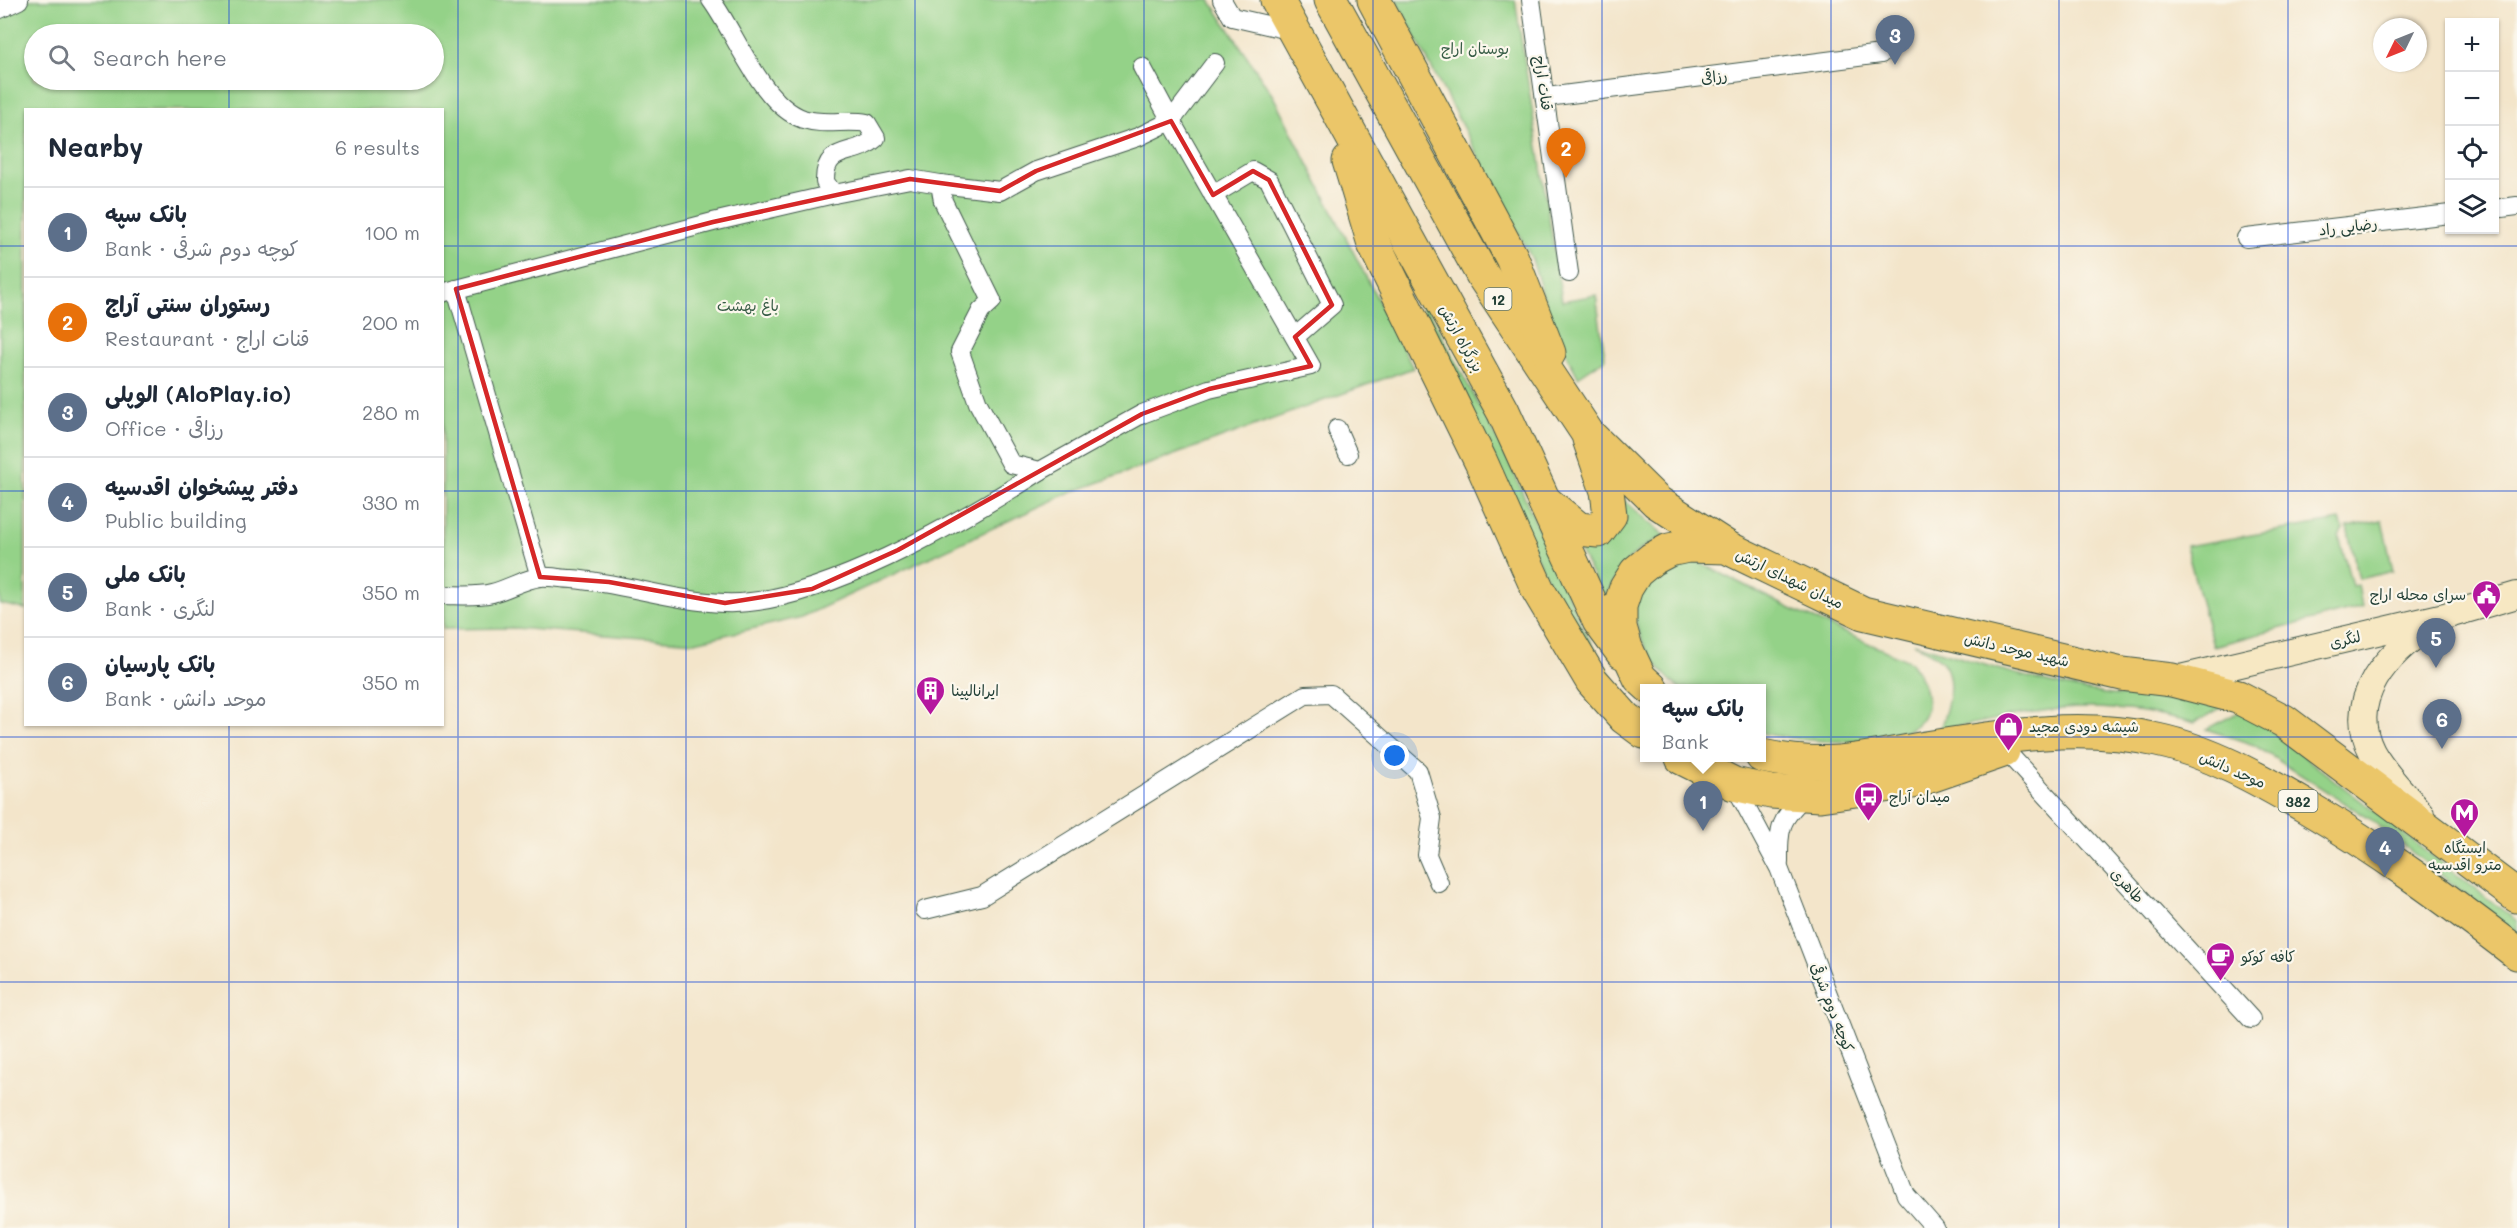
<!DOCTYPE html>
<meta charset="utf-8">
<style>
body{margin:0;font-family:Mali,"Playpen Sans Arabic",sans-serif;background:#f6f6f7;color:#1f2937}
.controls{position:absolute;right:18px;top:18px;display:grid;overflow:hidden;border-radius:0px;box-shadow:0 2px 4px #0004}
.controls button{width:54px;height:54px;display:grid;place-items:center;padding:0;border:0;border-bottom:2px solid #e0e1e3;background:#fff;color:#1f2937;font:30px sans-serif}
.compass{position:absolute;left:2373px;top:18px;width:54px;height:54px;border-radius:50%;background:#fff;box-shadow:0 2px 4px #0004;rotate:227deg}
.you{position:absolute;left:1395px;top:756px;width:21px;height:21px;margin:-15px;border:4px solid #fff;border-radius:50%;background:#1a73e8;box-shadow:0 0 0 9px #1a73e833}
.badge{display:grid;place-items:center;width:39px;height:39px;border-radius:50%;background:#b5179e;color:#fff;font-size:20px;font-weight:700}
.pin{position:absolute;translate:-50% -50px;filter:drop-shadow(0 2px 3px #0008)}
.pin::after{content:'';position:absolute;top:32px;width:21px;height:18px;background:inherit;clip-path:polygon(0 0,100% 0,50% 100%)}
.popup{position:absolute;left:1640px;top:684px;width:126px;height:78px;box-sizing:border-box;display:grid;place-content:center;border-radius:0px;background:#fff;filter:drop-shadow(0 2px 4px #0005);font-size:20px;white-space:nowrap;color:#747a83}
.popup b{font-size:22px;color:#1f2937}
.popup::after{content:'';position:absolute;left:50%;top:100%;margin-left:-12px;border:12px solid transparent;border-top-color:#fff}
.list{margin:0;padding:0;list-style:none}
h2{display:flex;justify-content:space-between;align-items:center;height:78px;margin:0;padding:0 24px;font-size:26px}
h2 small{font-size:20px;font-weight:400;color:#747a83}
.list li{display:grid;grid-template-columns:39px 1fr auto;gap:18px;align-items:center;box-sizing:border-box;height:90px;padding:0 24px;border-top:2px solid #e0e1e3}
.list b{display:block;font-size:22px;white-space:nowrap}
.list p{margin:0;font-size:20px;white-space:nowrap;color:#747a83}
.list em{font-size:20px;font-style:normal;color:#747a83}
.icon{flex:none;width:33px;height:33px;fill:none;stroke:currentColor;stroke-width:2;stroke-linecap:round;stroke-linejoin:round}
.map{position:relative;flex:none;width:2517px;height:1228px;overflow:hidden}
.search{position:absolute;background:#fff;box-shadow:0 2px 4px #0004;left:24px;top:24px;width:420px;height:66px;display:flex;align-items:center;gap:15px;box-sizing:border-box;padding:0 21px;border-radius:33px;color:#747a83;font-size:22px}
.panel{position:absolute;background:#fff;box-shadow:0 2px 4px #0004;left:24px;top:108px;width:420px;height:618px;border-radius:0px}
.map>svg:first-child{display:block}
.green{fill:#94d288;stroke:#5a885e;stroke-width:1.5;fill-rule:evenodd}
.lines{fill:none;stroke-linecap:round;stroke-linejoin:round}
.street-casing{stroke:#3f564a;stroke-width:20}
.secondary-casing{stroke:#3f564a;stroke-width:28}
.highway-casing{stroke:#3f564a;stroke-width:35}
.street{stroke:#fff;stroke-width:18}
.secondary{stroke:#f7e8c3;stroke-width:26}
.highway{stroke:#ebc669;stroke-width:33}
.marked{fill:none;stroke:#d62828;stroke-width:4.5;stroke-linejoin:round}
.grid{fill:none;stroke:#1d4ed8;stroke-width:1.5;stroke-opacity:0.55}
.labels{text-anchor:middle;dominant-baseline:central;stroke-width:4.5;stroke-linejoin:round;paint-order:stroke}
.shield{fill:#fbf7ec;stroke:#61756b;stroke-width:1.5}
.shield-label{font-size:14px;font-weight:bold;fill:#1f3d34}
.park-label{font-size:15px;fill:#365b45;stroke:#fbf7ec}
.street-label{font-size:15px;fill:#1f3d34;stroke:#fbf7ec}
.poi-label{font-size:15px;fill:#1f3d34;stroke:#fbf7ec;text-anchor:start}
</style>
<div class="map">
<svg width="2517" height="1228" viewBox="0 0 2517 1228">
<rect width="100%" height="100%" fill="#fbf7ec"/>
<filter id="ink" filterUnits="userSpaceOnUse"><feTurbulence type="fractalNoise" baseFrequency=".0167" numOctaves="2"/><feDisplacementMap in="SourceGraphic" scale="12" xChannelSelector="R" yChannelSelector="G"/><feConvolveMatrix kernelMatrix="1 2 1 2 8 2 1 2 1" color-interpolation-filters="sRGB"/></filter>
<filter id="wash" filterUnits="userSpaceOnUse"><feTurbulence type="fractalNoise" baseFrequency=".008" numOctaves="4" result="noise"/><feDisplacementMap in="SourceGraphic" scale="24" xChannelSelector="R" yChannelSelector="G"/><feGaussianBlur stdDeviation="1.35" result="paint"/><feColorMatrix in="noise" values="0 0 0 0 0 0 0 0 0 0 0 0 0 0 0 0 0 1.4 0 .05"/><feComposite in="paint" operator="in"/></filter>
<g filter="url(#wash)">
<rect width="100%" height="100%" fill="#f3e5ca"/>
<g class="green">
<path d="M0,0H1210L1273,96L1413,368L1064,495L802,617L695,642L515,628L443,629L442,110H26L25,609L0,604ZM34,34H434V80H34Z"/>
<path d="M1396,0H1515L1562,301L1596,295L1605,359L1578,377L1553,328L1532,259Z"/>
<path d="M1377,213L1510,464L1582,627L1614,682L1583,657Z"/>
<path d="M1617,494L1665,536C1630,550 1622,567 1604,598L1574,540Z"/>
<path d="M2340,520L2343,529L2339,536L2352,586L2358,585L2362,607L2213,646L2186,546Z"/>
<path d="M2382,520L2393,571L2359,579L2347,527Z"/>
<path d="M1695,560L1791,609L1911,662C1979,761 1811,744 1762,733V688H1679C1649,663 1614,611 1653,577C1657,574 1662,567 1667,565C1674,562 1686,562 1695,560Z"/>
<path d="M1914,643C1977,663 2040,683 2105,694C2145,700 2187,697 2228,704L2195,723C2144,709 2088,704 2035,712C2003,716 1972,726 1940,729C1947,709 1959,674 1938,658C1931,652 1922,648 1914,643Z"/>
<path d="M2241,711L2254,716L2294,749L2517,921V935L2370,819L2254,745L2206,729Z"/>
</g>
</g>
<g filter="url(#ink)">
<g class="lines">
<defs>
<g id="street">
<path d="M711,0C737,35 761,104 803,119C825,126 846,119 867,123L876,138C855,158 824,143 825,182L834,194L910,179L940,184L943,201L992,301L981,311L960,352L978,403L1011,464L1040,471L1142,414L1209,389L1311,366L1171,121L1215,63"/>
<path d="M1222,0L1232,17L1293,31"/>
<path d="M1531,0L1569,273"/>
<path d="M0,9L19,0"/>
<path d="M1547,97L1881,54"/>
<path d="M940,184L1000,191L1036,171L1138,137L1171,121L1142,67"/>
<path d="M1213,195L1253,171L1269,180L1332,305L1295,337"/>
<path d="M2494,209L2517,206"/>
<path d="M2246,238L2450,214"/>
<path d="M456,289L540,577"/>
<path d="M442,293L713,222L834,194"/>
<path d="M1337,429L1348,454"/>
<path d="M442,595C458,595 477,597 492,593C508,589 524,579 540,577C549,576 562,579 572,579C623,583 673,601 724,603C815,607 964,520 1040,471"/>
<path d="M2005,750L2251,1019"/>
<path d="M1734,784L1779,868L1906,1195L1935,1228"/>
<path d="M1779,863C1779,827 1779,820 1806,795"/>
<path d="M925,910L982,896L1305,695L1331,694L1418,771L1432,818L1427,855L1439,883"/>
</g>
<g id="secondary">
<path d="M2172,680L2445,616L2517,595"/>
<path d="M2421,814C2406,795 2384,774 2372,752C2344,698 2389,652 2432,624"/>
</g>
<g id="highway">
<path d="M1277,0L1503,411L1599,621L1622,652"/>
<path d="M1331,0L1483,276L1588,434L1657,502L1725,546"/>
<path d="M1374,0L1512,258L1549,353"/>
<path d="M1349,161L1374,244L1481,462L1538,590L1592,681L1625,718L1644,732"/>
<path d="M1547,503L1579,529L1598,531L1610,515L1607,491L1589,439"/>
<path d="M1651,688L1640,678L1626,648L1620,627V606L1626,588L1636,572L1652,559L1669,550L1688,546L1726,547L1863,613L2122,674L2172,680L2238,697L2284,721L2517,896"/>
<path d="M1762,756C1836,772 1874,755 1945,745C1977,740 2011,735 2044,733C2081,730 2120,732 2157,740C2209,751 2259,779 2305,806C2380,850 2448,900 2517,953"/>
<path d="M1682,758L1734,784L1771,792L1820,795L1913,782L2003,751"/>
</g>
</defs>
<use href="#street" class="street-casing"/>
<use href="#secondary" class="secondary-casing"/>
<use href="#highway" class="highway-casing"/>
<use href="#street" class="street"/>
<use href="#secondary" class="secondary"/>
<use href="#highway" class="highway"/>
</g>
</g>
<path class="marked" d="M1171,121L1213,195L1253,171L1269,180L1332,305L1295,337L1311,366L1209,389L1142,414L898,550L812,589L725,603L609,582L540,577L456,289L713,222L910,179L1000,191L1036,171Z"/>
<path class="grid" d="M229,0V34M458,0V1228M686,0V1228M915,0V1228M1144,0V1228M1373,0V1228M1602,0V1228M1831,0V1228M2059,0V1228M2288,0V1228M229,80V110M0,246H26M442,246H2517M0,491H26M442,491H2517M229,724V1228M0,737H2517M0,982H2517"/>
<defs>
<symbol id="civic-pin" viewBox="-11 -11 22 30"><path d="M0 17L-7.5 6A9.5 9.5 0 1 1 7.5 6Z" fill="#b5179e" stroke="#fbf7ec"/><path d="M-.6-6.5H3V-4.5H.6V-3L4-1V1h2V6H-6V1h2V-1L-.6-3ZM-1.2 2.5V6h2.4V2.5Z" fill="#fff"/></symbol>
<symbol id="building-pin" viewBox="-11 -11 22 30"><path d="M0 17L-7.5 6A9.5 9.5 0 1 1 7.5 6Z" fill="#b5179e" stroke="#fbf7ec"/><path d="M-4-6H4V6H1V3H-1V6H-4ZM-2.5-4.3h1.7v1.8h-1.7ZM.8-4.3h1.7v1.8H.8ZM-2.5-1h1.7V.8h-1.7ZM.8-1h1.7V.8H.8Z" fill="#fff"/></symbol>
<symbol id="shop-pin" viewBox="-11 -11 22 30"><path d="M0 17L-7.5 6A9.5 9.5 0 1 1 7.5 6Z" fill="#b5179e" stroke="#fbf7ec"/><path d="M-5-2.5h2.3a2.7 3.5 0 0 1 5.4 0H5L5.5 6h-11ZM-1.5-2.5h3a1.5 2.3 0 0 0-3 0Z" fill="#fff"/></symbol>
<symbol id="bus-pin" viewBox="-11 -11 22 30"><path d="M0 17L-7.5 6A9.5 9.5 0 1 1 7.5 6Z" fill="#b5179e" stroke="#fbf7ec"/><path d="M-5-6H5V4H4V6H2V4H-2V6H-4V4H-5ZM-3.5-4V0h7V-4ZM-3.5 1.2v1.5H-2V1.2ZM2 1.2v1.5H3.5V1.2Z" fill="#fff"/></symbol>
<symbol id="metro-pin" viewBox="-11 -11 22 30"><path d="M0 17L-7.5 6A9.5 9.5 0 1 1 7.5 6Z" fill="#b5179e" stroke="#fbf7ec"/><path d="M-5.5 5V-5H-3L0 0L3-5H5.5V5H3V-.5L0 4L-3-.5V5Z" fill="#fff"/></symbol>
<symbol id="cafe-pin" viewBox="-11 -11 22 30"><path d="M0 17L-7.5 6A9.5 9.5 0 1 1 7.5 6Z" fill="#b5179e" stroke="#fbf7ec"/><path d="M-5.5-4.5H6V0H3Q3 3.5 0 3.5H-2.5Q-5.5 3.5-5.5 0ZM3-3.2v2h1.7v-2ZM-6 4.5H4V6H-6Z" fill="#fff"/></symbol>
</defs>
<g fill-rule="evenodd">
<use href="#civic-pin" x="2470" y="578" width="33" height="45"/>
<use href="#building-pin" x="914" y="674" width="33" height="45"/>
<use href="#shop-pin" x="1992" y="710" width="33" height="45"/>
<use href="#bus-pin" x="1852" y="780" width="33" height="45"/>
<use href="#metro-pin" x="2448" y="796" width="33" height="45"/>
<use href="#cafe-pin" x="2204" y="940" width="33" height="45"/>
</g>
<g class="labels">
<g class="shield">
<rect x="1484.5" y="288" width="27" height="22" rx="4.5"/>
<rect x="2278.5" y="790" width="39" height="22" rx="4.5"/>
</g>
<g class="shield-label">
<text x="1498" y="299">12</text>
<text x="2298" y="801">382</text>
</g>
<g class="park-label">
<text x="1475" y="48">بوستان اراج</text>
<text x="748" y="305">باغ بهشت</text>
</g>
<g class="street-label">
<text transform="translate(1714 76) rotate(-7)">رزاقی</text>
<text transform="translate(1544 83) rotate(82)">قنات اراج</text>
<text transform="translate(2348 226) rotate(-7)">رضایی راد</text>
<text transform="translate(1462 338) rotate(61)">بزرگراه ارتش</text>
<text transform="translate(1790 578) rotate(26)">میدان شهدای ارتش</text>
<text transform="translate(2345 639) rotate(-13)">لنگری</text>
<text transform="translate(2017 649) rotate(13)">شهید موحد دانش</text>
<text transform="translate(2233 769) rotate(24)">موحد دانش</text>
<text transform="translate(2128 885) rotate(47)">طاهری</text>
<text transform="translate(1833 1007) rotate(69)">کوچه دوم شرقی</text>
</g>
<g class="poi-label">
<text x="2466" y="594" text-anchor="end">سرای محله اراج</text>
<text x="951" y="690">ایرانالپینا</text>
<text x="2029" y="726">شیشه دودی مجید</text>
<text x="1889" y="796">میدان آراج</text>
<text x="2465" y="847" text-anchor="middle">ایستگاه<tspan x="2465" dy="17">مترو اقدسیه</tspan></text>
<text x="2241" y="956">کافه کوکو</text>
</g>
</g>
</svg>
<div class="controls">
<button>+</button>
<button>−</button>
<button><svg class="icon" aria-label="locate" viewBox="0 0 24 24"><circle cx="12" cy="12" r="6"/><path d="M12 2v4M12 18v4M2 12h4M18 12h4"/></svg></button>
<button><svg class="icon" aria-label="layers" viewBox="0 0 24 24"><path d="M12 4l9 5-9 5-9-5zM3 14l9 5 9-5"/></svg></button>
</div>
<svg class="compass" viewBox="-18 -18 36 36"><path d="M0-13l5 13h-10z" fill="#e53935"/><path d="M0 13l5-13h-10z" fill="#747a83"/></svg>
<div class="you"></div>
<div class="pin badge" style="left:1703px;top:831px;background:#5c6f8a">1</div>
<div class="popup"><b>بانک سپه</b>Bank</div>
<div class="pin badge" style="left:1566px;top:178px;background:#e8710a">2</div>
<div class="pin badge" style="left:1895px;top:65px;background:#5c6f8a">3</div>
<div class="pin badge" style="left:2385px;top:877px;background:#5c6f8a">4</div>
<div class="pin badge" style="left:2436px;top:668px;background:#5c6f8a">5</div>
<div class="pin badge" style="left:2442px;top:749px;background:#5c6f8a">6</div>
<div class="search"><svg class="icon" aria-label="search" viewBox="0 0 24 24"><circle cx="10" cy="10" r="6"/><path d="M15 15l6 6"/></svg>Search here</div>
<section class="panel">
<h2>Nearby<small>6 results</small></h2>
<ul class="list">
<li><span class="badge" style="background:#5c6f8a">1</span><div><b>بانک سپه</b><p>Bank · کوچه دوم شرقی</p></div><em>100 m</em></li>
<li><span class="badge" style="background:#e8710a">2</span><div><b>رستوران سنتی آراج</b><p>Restaurant · قنات اراج</p></div><em>200 m</em></li>
<li><span class="badge" style="background:#5c6f8a">3</span><div><b>الوپلی (AloPlay.io)</b><p>Office · رزاقی</p></div><em>280 m</em></li>
<li><span class="badge" style="background:#5c6f8a">4</span><div><b>دفتر پیشخوان اقدسیه</b><p>Public building</p></div><em>330 m</em></li>
<li><span class="badge" style="background:#5c6f8a">5</span><div><b>بانک ملی</b><p>Bank · لنگری</p></div><em>350 m</em></li>
<li><span class="badge" style="background:#5c6f8a">6</span><div><b>بانک پارسیان</b><p>Bank · موحد دانش</p></div><em>350 m</em></li>
</ul>
</section>
</div>
